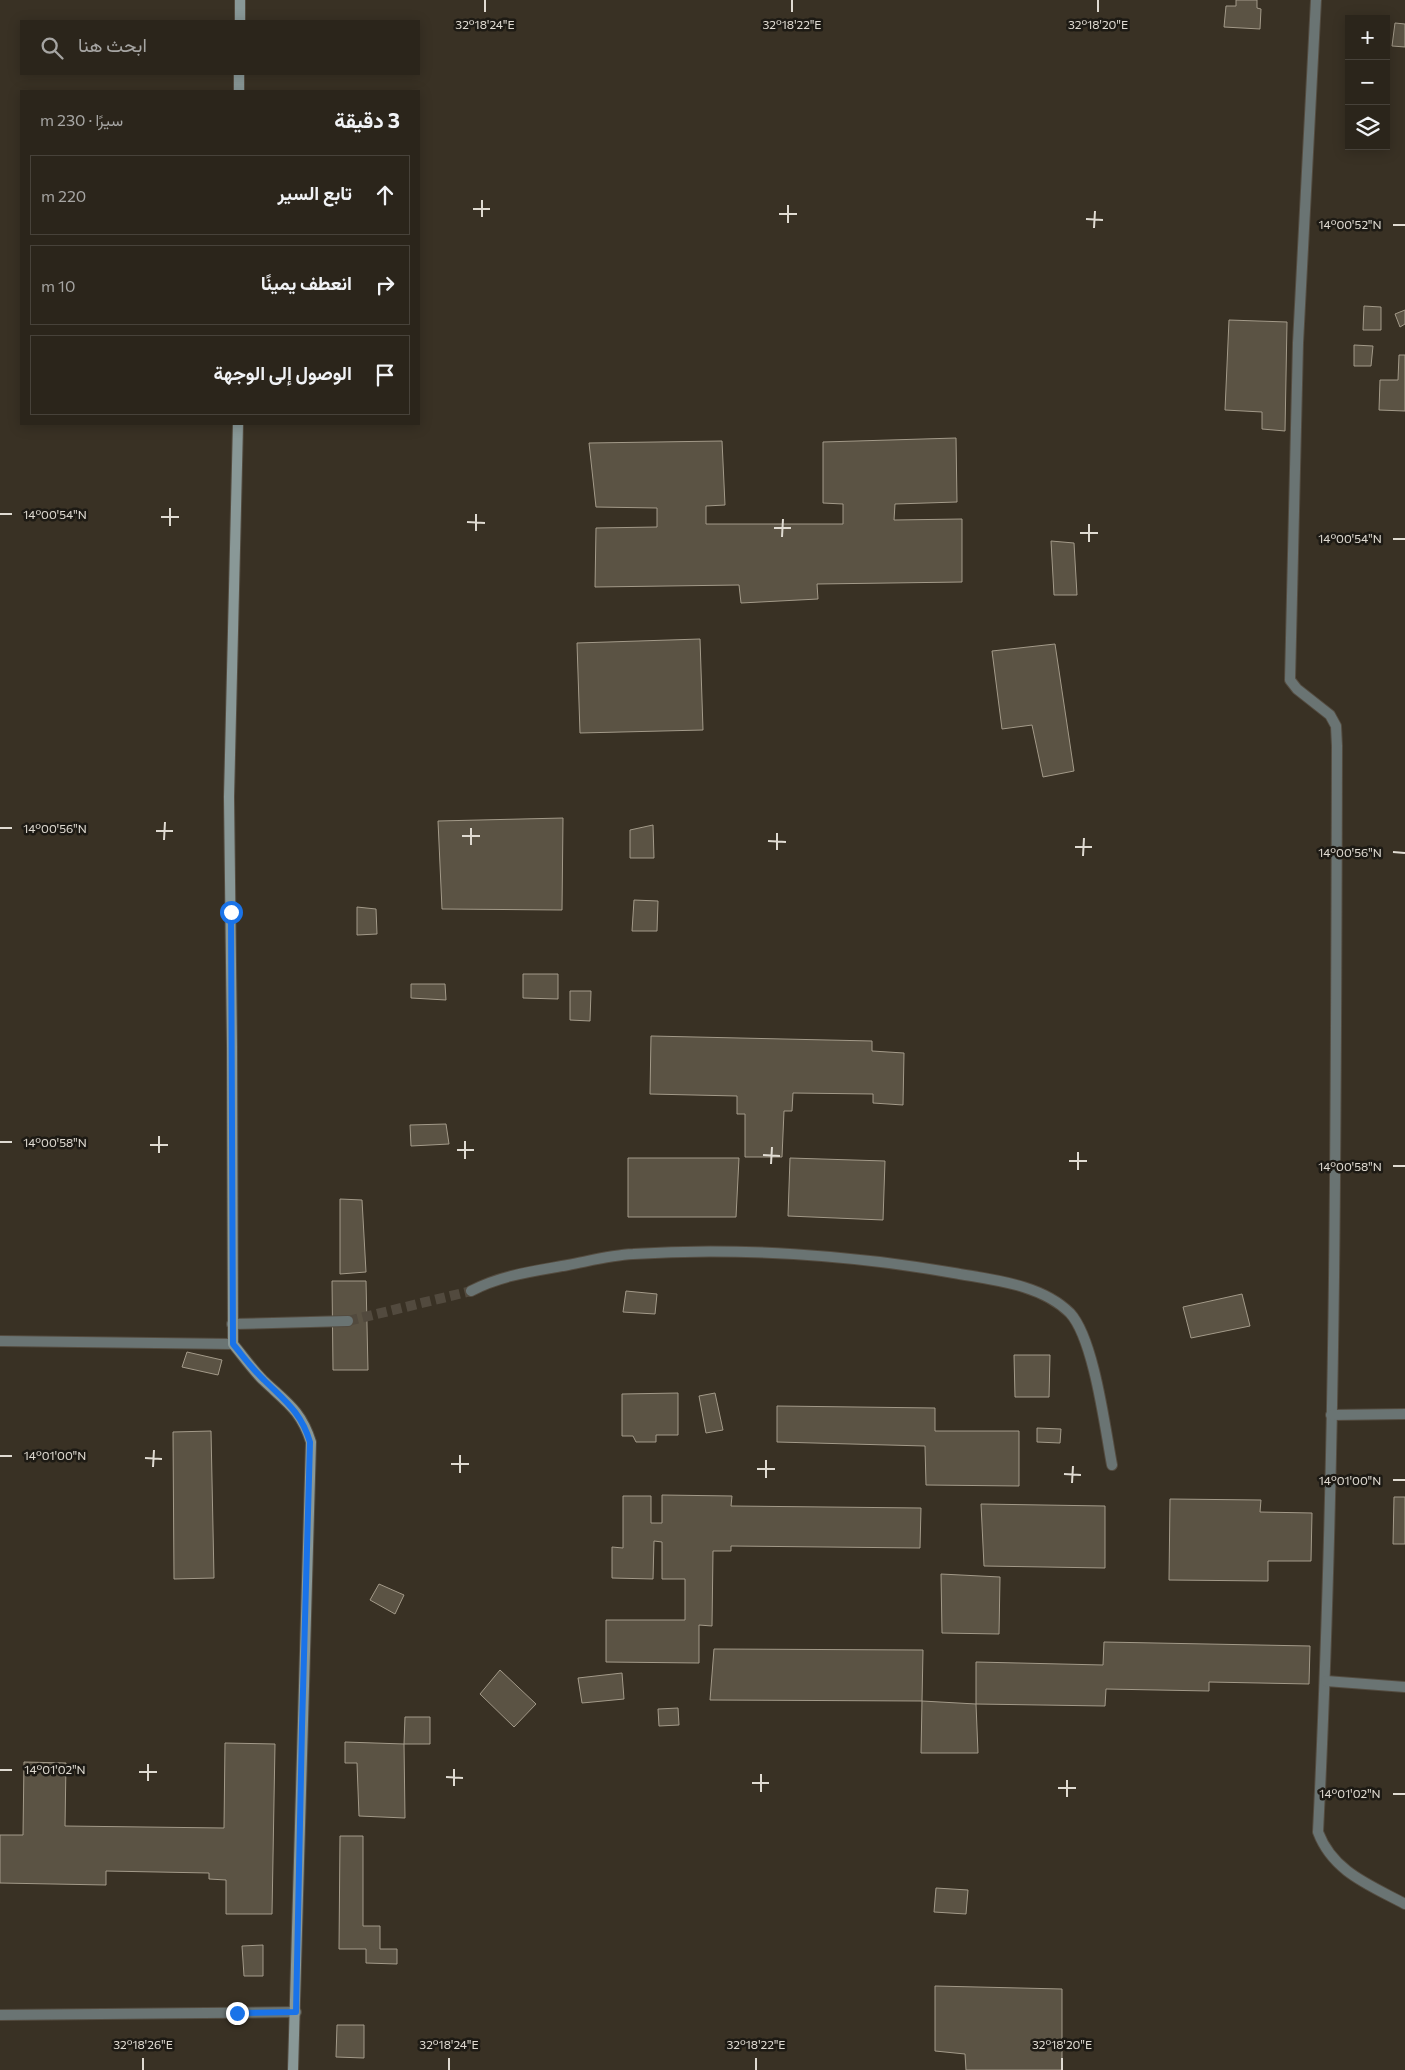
<!DOCTYPE html>
<html lang="ar">
<meta charset="utf-8">
<style>
body{margin:0;font-family:Commissioner,Vazirmatn,sans-serif;background:#332d24;color:#f1f3f6;direction:rtl}
.controls{position:absolute;right:15px;top:15px;display:grid;overflow:hidden;border-radius:0px;box-shadow:0 2px 12px #0003}
.controls button{width:45px;height:45px;display:grid;place-items:center;padding:0;border:0;border-bottom:1px solid #47423a;background:#2b251b;color:#f1f3f6;font:25px sans-serif}
.stop{position:absolute;width:15px;height:15px;margin:-11px;border:4px solid #1a73e8;border-radius:50%;background:#fff}
.stop.end{background:#1a73e8;border-color:#fff;box-shadow:0 1px 5px #0008}
.list{margin:0;padding:0;list-style:none}
h2{display:flex;justify-content:space-between;align-items:center;height:65px;margin:0;padding:0 20px;font-size:21px}
h2 small{font-size:16px;font-weight:400;color:#a6a5a3}
.list li{display:grid;grid-template-columns:32px 1fr auto;gap:15px;align-items:center;box-sizing:border-box;height:80px;margin:0 10px 10px;padding:0 10px;border:1px solid #47423a;border-radius:0px}
.list b{display:block;font-size:19px;white-space:nowrap}
.list em{font-size:16px;font-style:normal;color:#a6a5a3}
.icon{flex:none;width:28px;height:28px;fill:none;stroke:currentColor;stroke-width:2;stroke-linecap:round;stroke-linejoin:round}
.map{position:relative;flex:none;width:1405px;height:2070px;overflow:hidden;direction:ltr}
.search{position:absolute;background:#2b251b;box-shadow:0 2px 12px #0003;left:20px;top:20px;width:400px;height:55px;display:flex;align-items:center;gap:12px;box-sizing:border-box;padding:0 18px;border-radius:0px;color:#a6a5a3;font-size:19px}
.panel{position:absolute;background:#2b251b;box-shadow:0 2px 12px #0003;left:20px;top:90px;width:400px;height:335px;border-radius:0px;direction:rtl}
.map>svg:first-child{display:block}
.building{fill:#5b5344;stroke:#a39a89}
.lines{fill:none;stroke-linecap:round;stroke-linejoin:round}
.street-tunnel{stroke:#524a3e;stroke-width:10;stroke-dasharray:10 5;stroke-linecap:butt}
.street-casing{stroke:#544c40;stroke-width:12}
.secondary-casing{stroke:#544c40;stroke-width:12}
.street{stroke:#6a7473;stroke-width:10}
.secondary{stroke:#899897;stroke-width:10}
.route{stroke:#1a73e8;stroke-width:6}
.ticks{fill:none;stroke:#e0dbd2;stroke-width:2}
.ticks-label{font-size:12px;text-anchor:middle;fill:#e0dbd2;stroke:#1d1a14;stroke-width:5;stroke-linejoin:round;paint-order:stroke}
</style>
<div class="map">
<svg width="1405" height="2070" viewBox="0 0 1405 2070">
<rect width="100%" height="100%" fill="#393124"/>
<g class="building">
<path d="M1236,0H1257V8L1261,9L1260,29L1224,27L1226,6H1236Z"/>
<path d="M1395,23L1405,24V47L1392,46Z"/>
<path d="M1364,306L1381,307V330H1363Z"/>
<path d="M1405,310V324L1400,327L1395,314Z"/>
<path d="M1229,320L1287,322L1285,431L1262,429V412L1225,410Z"/>
<path d="M1354,345L1373,346L1371,366H1354Z"/>
<path d="M1399,355H1405V411L1379,410L1380,380H1398Z"/>
<path d="M956,438L957,502L895,504L894,520L962,519V582L817,584L818,599L741,603L739,585L595,587L596,528L657,527V508L596,507L589,443L722,441L725,505L706,506V524H843V504L823,503V442Z"/>
<path d="M1051,541L1074,543L1077,595H1054Z"/>
<path d="M700,639L703,730L580,733L577,643Z"/>
<path d="M1055,644L1074,771L1043,777L1032,725L1002,729L992,651Z"/>
<path d="M563,818L562,910L442,909L438,821Z"/>
<path d="M653,825L654,858H630V830Z"/>
<path d="M634,900L658,901L657,931H632Z"/>
<path d="M357,907L376,909L377,934L357,935Z"/>
<path d="M523,974H558V999L523,998Z"/>
<path d="M411,984H445L446,1000L411,998Z"/>
<path d="M570,991H591L590,1021L570,1020Z"/>
<path d="M651,1036L872,1041V1051L904,1053L903,1105L873,1103V1094L793,1093L792,1111H784L782,1157H745V1114H737V1096L650,1094Z"/>
<path d="M446,1124L449,1144L411,1146L410,1125Z"/>
<path d="M628,1158H739L736,1217H628Z"/>
<path d="M790,1158L885,1161L883,1220L788,1216Z"/>
<path d="M340,1199L362,1200L366,1272L340,1274Z"/>
<path d="M332,1281H366L368,1370H333Z"/>
<path d="M626,1291L657,1294L655,1314L623,1312Z"/>
<path d="M1242,1294L1250,1326L1191,1338L1183,1307Z"/>
<path d="M187,1352L222,1360L218,1375L182,1367Z"/>
<path d="M1014,1355H1050L1049,1397H1015Z"/>
<path d="M678,1393V1435H656V1442H636L633,1436H622V1394Z"/>
<path d="M715,1393L723,1430L706,1433L699,1396Z"/>
<path d="M777,1406L935,1408V1431H1019V1486L926,1485L925,1446L777,1442Z"/>
<path d="M1037,1428L1061,1429L1060,1443L1037,1442Z"/>
<path d="M211,1431L214,1578L174,1579L173,1432Z"/>
<path d="M662,1495L732,1496L731,1506L921,1508L920,1548L731,1546V1551H713L712,1626L699,1625V1663L606,1662V1620H685V1579H662V1542L654,1541L653,1579L612,1578V1547L623,1548V1496H651V1523H662Z"/>
<path d="M1394,1497H1405V1544H1393Z"/>
<path d="M1170,1499L1261,1500L1260,1512L1312,1513L1311,1561H1268V1581L1169,1580Z"/>
<path d="M981,1504L1105,1506V1568L984,1566Z"/>
<path d="M941,1574L1000,1577L999,1634L942,1633Z"/>
<path d="M379,1584L404,1595L395,1614L370,1600Z"/>
<path d="M1104,1642L1310,1646L1309,1684L1209,1682V1691L1106,1689L1105,1706L976,1704V1662L1103,1665Z"/>
<path d="M714,1649L923,1650L922,1701L710,1700Z"/>
<path d="M500,1670L536,1704L514,1727L480,1694Z"/>
<path d="M622,1673L624,1699L582,1703L578,1678Z"/>
<path d="M922,1701L976,1704L978,1753H921Z"/>
<path d="M678,1708L679,1725L659,1726L658,1709Z"/>
<path d="M405,1717H430V1744H404Z"/>
<path d="M345,1742L404,1744L405,1818L359,1816L357,1763H345Z"/>
<path d="M225,1743L275,1744L272,1914H226V1880L209,1879V1873L106,1871V1885L0,1883V1835H23L24,1762L66,1763L65,1826L224,1828Z"/>
<path d="M340,1836H363V1926H380V1949H397V1964L366,1963V1949H339Z"/>
<path d="M936,1888L968,1890L966,1914L934,1912Z"/>
<path d="M263,1945V1976H244L242,1946Z"/>
<path d="M935,1986L1062,1989V2070H966L965,2054L935,2051Z"/>
<path d="M337,2025H364V2058L336,2057Z"/>
</g>
<g class="lines">
<path class="street-tunnel" d="M348,1321L471,1291"/>
<defs>
<g id="street">
<path d="M1316,0L1298,343L1290,680L1297,689L1330,715L1336,726L1337,746C1336,1108 1336,1470 1318,1832C1333,1872 1370,1885 1405,1904"/>
<path d="M471,1291C501,1275 535,1271 568,1265C589,1261 611,1255 633,1254C736,1247 852,1255 954,1273C993,1280 1041,1284 1070,1313C1094,1339 1105,1428 1112,1465"/>
<path d="M232,1324L348,1321"/>
<path d="M0,1341L233,1344"/>
<path d="M1331,1415L1405,1414"/>
<path d="M1326,1681L1405,1687"/>
<path d="M0,2015L296,2012"/>
</g>
<g id="secondary">
<path d="M240,21V0"/>
<path d="M239,91V74"/>
<path d="M238,424L229,797L232,1046L233,1344C243,1356 252,1369 263,1380C286,1402 301,1410 311,1442L293,2070"/>
</g>
</defs>
<use href="#street" class="street-casing"/>
<use href="#secondary" class="secondary-casing"/>
<use href="#street" class="street"/>
<use href="#secondary" class="secondary"/>
</g>
<g class="lines">
<path class="route" d="M231,912L233,1344C243,1356 252,1369 264,1380C285,1401 301,1412 310,1442L302,1727L296,2012L237,2013"/>
</g>
<path class="ticks" d="M485,12V0M792,12V0M1098,12V0M473,209H490M779,214H797M482,217V200M1086,219L1103,220M788,223V205M1393,225H1405M1094,228L1095,211M0,514H12M161,517H179M467,522L485,523M170,526V508M774,528H791M476,531V514M1080,533H1098M782,537L783,519M1393,539H1405M1089,542V524M0,828H12M156,831H173M462,836H480M164,840L165,822M768,841L786,842M471,845V828M1075,847H1092M777,850V833M1393,852L1405,853M1083,856L1084,838M0,1142H12M150,1145H168M457,1150H474M159,1153V1136M763,1155L780,1156M465,1159V1141M1069,1161H1087M771,1164L772,1147M1393,1166H1405M1078,1170V1152M0,1456H12M145,1458L162,1459M451,1464H469M153,1467L154,1450M757,1469H775M460,1473V1455M1064,1474L1081,1475M766,1478V1460M1393,1480H1405M1072,1483L1073,1466M0,1770H12M139,1772H157M446,1777L463,1778M148,1781V1764M752,1783H769M454,1786V1769M1058,1788H1076M761,1792V1774M1393,1794H1405M1067,1797V1780M143,2070V2058M449,2070V2058M756,2070V2058M1062,2070V2058"/>
<g class="ticks-label">
<text x="485" y="29">32°18'24"E</text>
<text x="792" y="29">32°18'22"E</text>
<text x="1098" y="29">32°18'20"E</text>
<text x="1350" y="229">14°00'52"N</text>
<text x="55" y="519">14°00'54"N</text>
<text x="1350" y="543">14°00'54"N</text>
<text x="55" y="833">14°00'56"N</text>
<text x="1350" y="857">14°00'56"N</text>
<text x="55" y="1147">14°00'58"N</text>
<text x="1350" y="1171">14°00'58"N</text>
<text x="55" y="1460">14°01'00"N</text>
<text x="1350" y="1485">14°01'00"N</text>
<text x="55" y="1774">14°01'02"N</text>
<text x="1350" y="1798">14°01'02"N</text>
<text x="143" y="2049">32°18'26"E</text>
<text x="449" y="2049">32°18'24"E</text>
<text x="756" y="2049">32°18'22"E</text>
<text x="1062" y="2049">32°18'20"E</text>
</g>
</svg>
<div class="controls">
<button>+</button>
<button>−</button>
<button><svg class="icon" aria-label="layers" viewBox="0 0 24 24"><path d="M12 4l9 5-9 5-9-5zM3 14l9 5 9-5"/></svg></button>
</div>
<div class="stop" style="left:231px;top:912px"></div>
<div class="stop end" style="left:237px;top:2013px"></div>
<div class="search"><svg class="icon" aria-label="search" viewBox="0 0 24 24"><circle cx="10" cy="10" r="6"/><path d="M15 15l6 6"/></svg>ابحث هنا</div>
<section class="panel">
<h2>3 دقيقة<small>سيرًا · 230 m</small></h2>
<ul class="list">
<li><svg class="icon" aria-label="ahead" viewBox="0 0 24 24"><path d="M12 20V5M6 11l6-6 6 6"/></svg><div><b>تابع السير</b></div><em>220 m</em></li>
<li><svg class="icon" aria-label="right" viewBox="0 0 24 24"><path d="M7 20v-9h11M14 6l5 5-5 5"/></svg><div><b>انعطف يمينًا</b></div><em>10 m</em></li>
<li><svg class="icon" aria-label="arrive" viewBox="0 0 24 24"><path d="M6 21V4h12l-3 4 3 4H6"/></svg><div><b>الوصول إلى الوجهة</b></div></li>
</ul>
</section>
</div>
